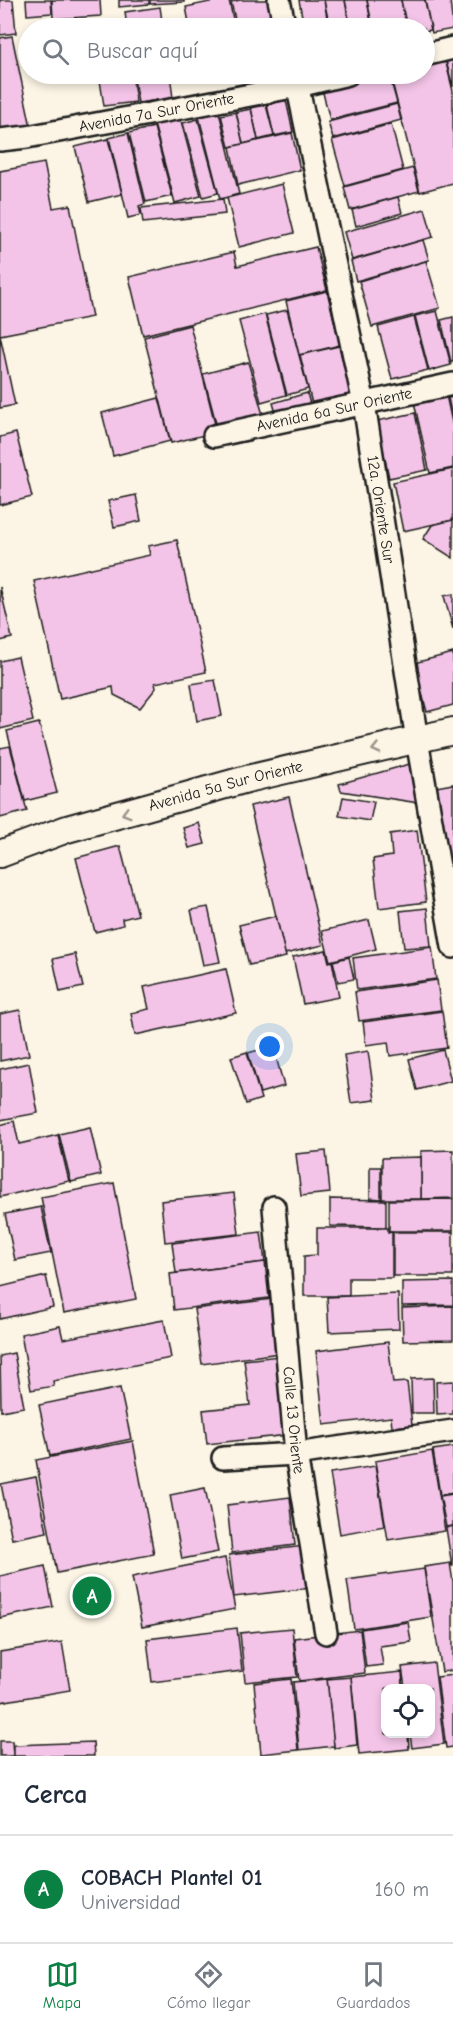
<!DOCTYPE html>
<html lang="es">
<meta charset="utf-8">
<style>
body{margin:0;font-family:"Comic Neue",sans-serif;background:#f2f2f3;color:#1f2937}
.controls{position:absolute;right:18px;bottom:18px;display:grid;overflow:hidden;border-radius:12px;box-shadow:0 3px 9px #0003}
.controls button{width:54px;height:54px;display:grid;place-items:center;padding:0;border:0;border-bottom:2px solid #e0e1e3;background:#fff;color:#1f2937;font:30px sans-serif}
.you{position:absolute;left:270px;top:1047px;width:21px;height:21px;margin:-15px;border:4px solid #fff;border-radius:50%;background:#1a73e8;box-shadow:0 0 0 9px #1a73e833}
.badge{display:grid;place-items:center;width:39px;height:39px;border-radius:50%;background:#0b8043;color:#fff;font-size:20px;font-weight:700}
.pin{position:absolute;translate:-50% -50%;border:3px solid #fff;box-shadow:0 2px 6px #0006}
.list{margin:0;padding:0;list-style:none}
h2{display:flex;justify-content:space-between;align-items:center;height:78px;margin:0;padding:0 24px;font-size:26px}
h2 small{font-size:20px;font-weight:400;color:#747a83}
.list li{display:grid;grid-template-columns:39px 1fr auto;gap:18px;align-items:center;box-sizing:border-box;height:108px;padding:0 24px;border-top:2px solid #e0e1e3}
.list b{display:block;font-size:22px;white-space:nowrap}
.list p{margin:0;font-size:20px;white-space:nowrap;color:#747a83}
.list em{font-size:20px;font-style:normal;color:#747a83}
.icon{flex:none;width:33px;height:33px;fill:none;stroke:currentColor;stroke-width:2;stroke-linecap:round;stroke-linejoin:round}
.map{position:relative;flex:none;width:453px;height:1756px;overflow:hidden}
.search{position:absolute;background:#fff;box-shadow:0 3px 9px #0003;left:18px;right:18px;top:18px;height:66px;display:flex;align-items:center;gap:15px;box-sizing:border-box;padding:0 21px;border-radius:33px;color:#747a83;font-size:22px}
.sheet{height:186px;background:#fff}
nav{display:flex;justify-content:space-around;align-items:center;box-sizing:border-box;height:84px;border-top:2px solid #e0e1e3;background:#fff;font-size:16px;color:#747a83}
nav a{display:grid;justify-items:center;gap:3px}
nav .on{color:#0b8043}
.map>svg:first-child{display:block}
.building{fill:#f3c4e7;stroke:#1c1c1c;stroke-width:1.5}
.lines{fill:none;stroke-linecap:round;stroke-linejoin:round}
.minor-casing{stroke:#1c1c1c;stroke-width:26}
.tertiary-casing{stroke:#1c1c1c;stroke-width:30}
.minor{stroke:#fcf5e5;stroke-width:21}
.tertiary{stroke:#fcf5e5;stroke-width:26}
.oneway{stroke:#97938b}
.labels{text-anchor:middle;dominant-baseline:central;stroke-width:6;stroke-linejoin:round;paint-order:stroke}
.street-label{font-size:16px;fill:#1c1c1c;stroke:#fcf5e5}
</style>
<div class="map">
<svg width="453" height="1756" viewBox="0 0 453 1756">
<rect width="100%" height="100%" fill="#fcf5e5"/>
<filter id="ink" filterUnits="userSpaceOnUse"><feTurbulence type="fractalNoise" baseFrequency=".0167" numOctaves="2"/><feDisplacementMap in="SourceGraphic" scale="12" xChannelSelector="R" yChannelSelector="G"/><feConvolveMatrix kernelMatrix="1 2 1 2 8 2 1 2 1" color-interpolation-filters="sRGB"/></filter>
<g filter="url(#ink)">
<g class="building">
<path d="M0,0H13L16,33L0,35Z"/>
<path d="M26,0H51L52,13L27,15Z"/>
<path d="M52,0H100L101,16L53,19Z"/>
<path d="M119,0H149V4L119,7Z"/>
<path d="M150,0H184V2L150,4Z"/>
<path d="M219,0H229L235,28H190L186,7Z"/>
<path d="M240,0H271L277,28H237L231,2Z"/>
<path d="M299,0H324L327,18L303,22Z"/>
<path d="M324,0H345L350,28H330Z"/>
<path d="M345,0H367L372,28H351Z"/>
<path d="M367,0H401L407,28H373Z"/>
<path d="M401,0H425L431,30L424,31V28H407Z"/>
<path d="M425,0H450L453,29L432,33Z"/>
<path d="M160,7L163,28H127L125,12Z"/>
<path d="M327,18L329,28H306L305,22Z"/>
<path d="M12,36L31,127L0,133V38Z"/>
<path d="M445,59L453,91V183L420,192L390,74H424V64Z"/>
<path d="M453,59V87L446,61Z"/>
<path d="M99,74H132L136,102L104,106Z"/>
<path d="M133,74H170L173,98L138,103Z"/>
<path d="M382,74H389L397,103L330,120L322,89Z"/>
<path d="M286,100L293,132L274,136L267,105Z"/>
<path d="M397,104L401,120L333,139L328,122Z"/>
<path d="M266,105L274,136L258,140L251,108Z"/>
<path d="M251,109L258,140L243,144L236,112Z"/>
<path d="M219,112L239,194L220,199L199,117Z"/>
<path d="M236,112L243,144L229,147L221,115Z"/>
<path d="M180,117L201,196L175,203L154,124Z"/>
<path d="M198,119L218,193L203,197L183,123Z"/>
<path d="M391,124L403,170L345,186L332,140Z"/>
<path d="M154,127L172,196L146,202L129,133Z"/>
<path d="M128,133L145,204L139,206L141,215L128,218L109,138Z"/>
<path d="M292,133L300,170L238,185L230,147Z"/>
<path d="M108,139L122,194L89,202L75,147Z"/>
<path d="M44,163L53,208L70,205L92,317L0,335V171Z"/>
<path d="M413,168L419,191L350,210L344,187Z"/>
<path d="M282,184L294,233L239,247L227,198Z"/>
<path d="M398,197L402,213L356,226L352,210Z"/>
<path d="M223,199L225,214L143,223L141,208Z"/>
<path d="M425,209L433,237L352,260L344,232Z"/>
<path d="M423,240L429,260L356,281L351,261Z"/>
<path d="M316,247L327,290L143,335L129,277L234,252L237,266Z"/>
<path d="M426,261L440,308L372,327L359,281Z"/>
<path d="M327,291L340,345L299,355L286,301Z"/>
<path d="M287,310L308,389L287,395L266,315Z"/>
<path d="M437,311L451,365L429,371L415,316Z"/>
<path d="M265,314L286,395L261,402L239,321Z"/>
<path d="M414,317L428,370L392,379L378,327Z"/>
<path d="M453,317V362H451L441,320Z"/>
<path d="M190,325L217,432L171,443L144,337Z"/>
<path d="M0,335L15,405L0,408Z"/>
<path d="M339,346L351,395L312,404L300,355Z"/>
<path d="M248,362L263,415L217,427L203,374Z"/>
<path d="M307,393L310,404L276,413L273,403Z"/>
<path d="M446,395L453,427V468L430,473L414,402Z"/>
<path d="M453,397V422L448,398Z"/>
<path d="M159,398L170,441L113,456L102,413Z"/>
<path d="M415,413L427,470L389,478L377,421Z"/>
<path d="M16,433L32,497L0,505V437Z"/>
<path d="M453,469V520L403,531L393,482Z"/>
<path d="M136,495L141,521L114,527L108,501Z"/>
<path d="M453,520V558L423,539L432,525Z"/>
<path d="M177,540L206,672L155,683L156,688L140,708L114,695L113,687L60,699L34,581L150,555L148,546Z"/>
<path d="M0,587L12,638L0,641Z"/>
<path d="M453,594V629L444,596Z"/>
<path d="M453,653V705L427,712L414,663Z"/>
<path d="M18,657L33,721L0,729V661Z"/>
<path d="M215,680L222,716L197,721L191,684Z"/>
<path d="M39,723L57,793L25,801L7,731Z"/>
<path d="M10,746L27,811L0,818V748Z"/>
<path d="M413,763L419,803L341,791L339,784Z"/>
<path d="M453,784V860L450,861L436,787Z"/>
<path d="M289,797L323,945L285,954L250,806Z"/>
<path d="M343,797L374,802L370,821L339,816Z"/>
<path d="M199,823L205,844L189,848L183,828Z"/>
<path d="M417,830L426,902L379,908L373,859L392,856L390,834Z"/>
<path d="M120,846L138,915L122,919L123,925L95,932L76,858Z"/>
<path d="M208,907L220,962L203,965L191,910Z"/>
<path d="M427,908L431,946L404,948L400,911Z"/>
<path d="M276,916L286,957L249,965L239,925Z"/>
<path d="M369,920L376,949L330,961L322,931Z"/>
<path d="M432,947L436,979L357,990L353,958Z"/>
<path d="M326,950L329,962L332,961L339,997L303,1004L293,957Z"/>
<path d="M75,954L83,987L60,992L53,959Z"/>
<path d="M349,957L354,979L338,982L333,961Z"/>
<path d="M226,969L236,1013L135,1035L131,1013L149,1009L144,987Z"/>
<path d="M437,980L441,1010L359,1021L355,992Z"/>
<path d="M20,1010L29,1055L0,1061V1014Z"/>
<path d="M442,1011L447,1048L390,1056L388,1042L366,1045L363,1022Z"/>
<path d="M273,1046L284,1086L260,1093L248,1053Z"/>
<path d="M443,1050L451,1081L417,1090L409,1059Z"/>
<path d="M368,1051L375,1100L351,1103L344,1055Z"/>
<path d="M247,1052L261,1099L246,1104L231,1057Z"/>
<path d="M29,1063L38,1113L0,1120V1069Z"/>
<path d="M14,1121L19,1144L58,1135L69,1181L0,1197V1125Z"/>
<path d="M90,1127L101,1175L71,1182L59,1134Z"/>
<path d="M453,1150V1198L421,1199V1151Z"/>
<path d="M326,1151L330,1193L301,1196L296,1154Z"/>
<path d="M421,1157V1199H382V1158Z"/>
<path d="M370,1167H381V1199L370,1198Z"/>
<path d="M114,1183L136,1299L64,1313L41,1197Z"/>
<path d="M234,1193L239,1234L165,1242L161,1201Z"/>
<path d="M330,1199L386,1200V1227L330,1226Z"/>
<path d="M453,1199V1231H389V1200Z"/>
<path d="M41,1207L51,1253L15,1260L5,1214Z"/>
<path d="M317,1228H388V1232L392,1231V1278H349V1296H304V1256L317,1255Z"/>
<path d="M261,1232L265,1262L176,1273L172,1243Z"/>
<rect x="393" y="1232" width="60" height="44"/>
<path d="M265,1262L269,1298L174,1310L170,1274Z"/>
<path d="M46,1276L53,1307L0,1319V1287Z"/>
<path d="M453,1281V1305L402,1306V1282Z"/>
<path d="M398,1294L399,1329L329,1332L327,1297Z"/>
<path d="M272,1299L279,1353L202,1364L194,1309Z"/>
<path d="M453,1306V1340L403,1341L402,1308Z"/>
<path d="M164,1320L171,1358L53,1381L54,1386L31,1390L21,1334L60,1326L63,1339Z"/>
<path d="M388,1342L393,1383L407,1382L412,1425L392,1427L391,1417L324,1425L316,1351Z"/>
<path d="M14,1353L24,1407L1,1411L0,1356Z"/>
<path d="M279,1356L288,1435L207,1444L203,1410L250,1405L244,1360Z"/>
<path d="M433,1378L434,1413H412L411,1379Z"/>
<path d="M453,1381V1414L437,1415L436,1382Z"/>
<path d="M120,1388L131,1439L50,1456L39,1405Z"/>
<path d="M133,1441L154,1554L57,1573L36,1460Z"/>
<path d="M453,1447V1493L440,1495L433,1450Z"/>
<path d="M432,1451L445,1531L388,1540L375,1461Z"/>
<path d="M375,1466L385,1526L340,1534L330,1473Z"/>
<path d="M36,1477L47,1532L12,1539L1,1484Z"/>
<path d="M205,1488L218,1552L182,1559L170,1495Z"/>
<path d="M453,1494V1526L446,1527L440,1496Z"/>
<path d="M290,1497L295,1545L232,1553L227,1505Z"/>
<path d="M453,1526V1566H452L446,1528Z"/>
<path d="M305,1546L310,1588L234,1597L229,1555Z"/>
<path d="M225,1558L235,1609L142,1627L132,1577Z"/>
<path d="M450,1563L453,1582V1670L442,1672L424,1567Z"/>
<path d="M45,1566L53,1607L0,1618V1576Z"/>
<path d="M424,1569L431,1617L354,1629L347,1580Z"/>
<path d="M408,1622L411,1642L380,1646L383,1665L366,1667L361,1629Z"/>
<path d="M237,1628L242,1671L152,1682L147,1639Z"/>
<path d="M292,1628L297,1677L245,1682L240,1633Z"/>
<path d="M360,1630L365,1673L299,1681L294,1638Z"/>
<path d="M62,1642L70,1690L0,1702V1652Z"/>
<path d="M434,1663L444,1744L412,1748L410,1734H430V1688H405L402,1667Z"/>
<path d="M402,1672L403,1688H386V1734H408L409,1749L359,1754L351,1677Z"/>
<path d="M453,1675V1747L446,1748L437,1677Z"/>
<path d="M351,1677L357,1745L334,1748L327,1679Z"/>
<path d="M291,1679L298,1750L261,1754L254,1683Z"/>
<path d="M327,1679L334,1746L299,1750L293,1682Z"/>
<path d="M0,1741H12L13,1756H0Z"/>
<path d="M93,1742L94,1756H14V1745Z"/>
</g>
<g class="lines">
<defs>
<g id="minor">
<path d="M279,0L285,28"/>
<path d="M424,55L453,48"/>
<path id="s1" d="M295,74L364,404L417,740L453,947"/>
<path id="s2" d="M0,140L27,137L298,86L348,74"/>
<path id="s3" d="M214,436L453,384"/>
<path id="s4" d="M274,1207L296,1454L326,1633"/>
<path d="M223,1458L296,1454L453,1431"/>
</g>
<g id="tertiary">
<path id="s5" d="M0,854L67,829L247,779L453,731"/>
</g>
</defs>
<use href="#minor" class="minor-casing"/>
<use href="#tertiary" class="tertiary-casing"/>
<use href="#minor" class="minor"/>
<use href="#tertiary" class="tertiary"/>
</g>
<defs><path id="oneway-chevron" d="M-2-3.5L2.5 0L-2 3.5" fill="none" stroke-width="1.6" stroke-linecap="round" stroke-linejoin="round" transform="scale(1.5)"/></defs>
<g class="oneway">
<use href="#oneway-chevron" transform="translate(376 749) rotate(167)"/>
<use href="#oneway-chevron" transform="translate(126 813) rotate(164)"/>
</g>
</g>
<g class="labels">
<g class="street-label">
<text stroke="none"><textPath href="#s2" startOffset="159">Avenida 7a Sur Oriente</textPath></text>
<text stroke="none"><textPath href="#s3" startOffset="123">Avenida 6a Sur Oriente</textPath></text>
<text stroke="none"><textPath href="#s1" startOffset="444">12a. Oriente Sur</textPath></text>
<text stroke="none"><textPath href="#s5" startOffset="236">Avenida 5a Sur Oriente</textPath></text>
<text stroke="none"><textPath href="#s4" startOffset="214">Calle 13 Oriente</textPath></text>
</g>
</g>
</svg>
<div class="controls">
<button><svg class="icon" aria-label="locate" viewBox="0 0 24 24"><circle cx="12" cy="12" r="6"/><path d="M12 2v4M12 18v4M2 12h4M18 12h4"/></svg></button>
</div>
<div class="you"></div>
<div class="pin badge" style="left:92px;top:1596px">A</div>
<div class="search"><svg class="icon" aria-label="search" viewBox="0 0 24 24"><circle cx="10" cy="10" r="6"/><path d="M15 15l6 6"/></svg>Buscar aquí</div>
</div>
<section class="sheet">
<h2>Cerca<small></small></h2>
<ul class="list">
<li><span class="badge">A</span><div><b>COBACH Plantel 01</b><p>Universidad</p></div><em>160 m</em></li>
</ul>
</section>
<nav>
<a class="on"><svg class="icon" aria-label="map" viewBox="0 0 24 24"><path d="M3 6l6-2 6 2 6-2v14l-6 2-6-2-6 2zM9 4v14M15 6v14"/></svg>Mapa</a>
<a><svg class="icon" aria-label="directions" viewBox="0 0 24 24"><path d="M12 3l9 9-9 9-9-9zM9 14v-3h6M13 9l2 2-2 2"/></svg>Cómo llegar</a>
<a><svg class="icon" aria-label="saved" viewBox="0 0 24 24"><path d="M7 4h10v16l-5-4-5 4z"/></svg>Guardados</a>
</nav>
